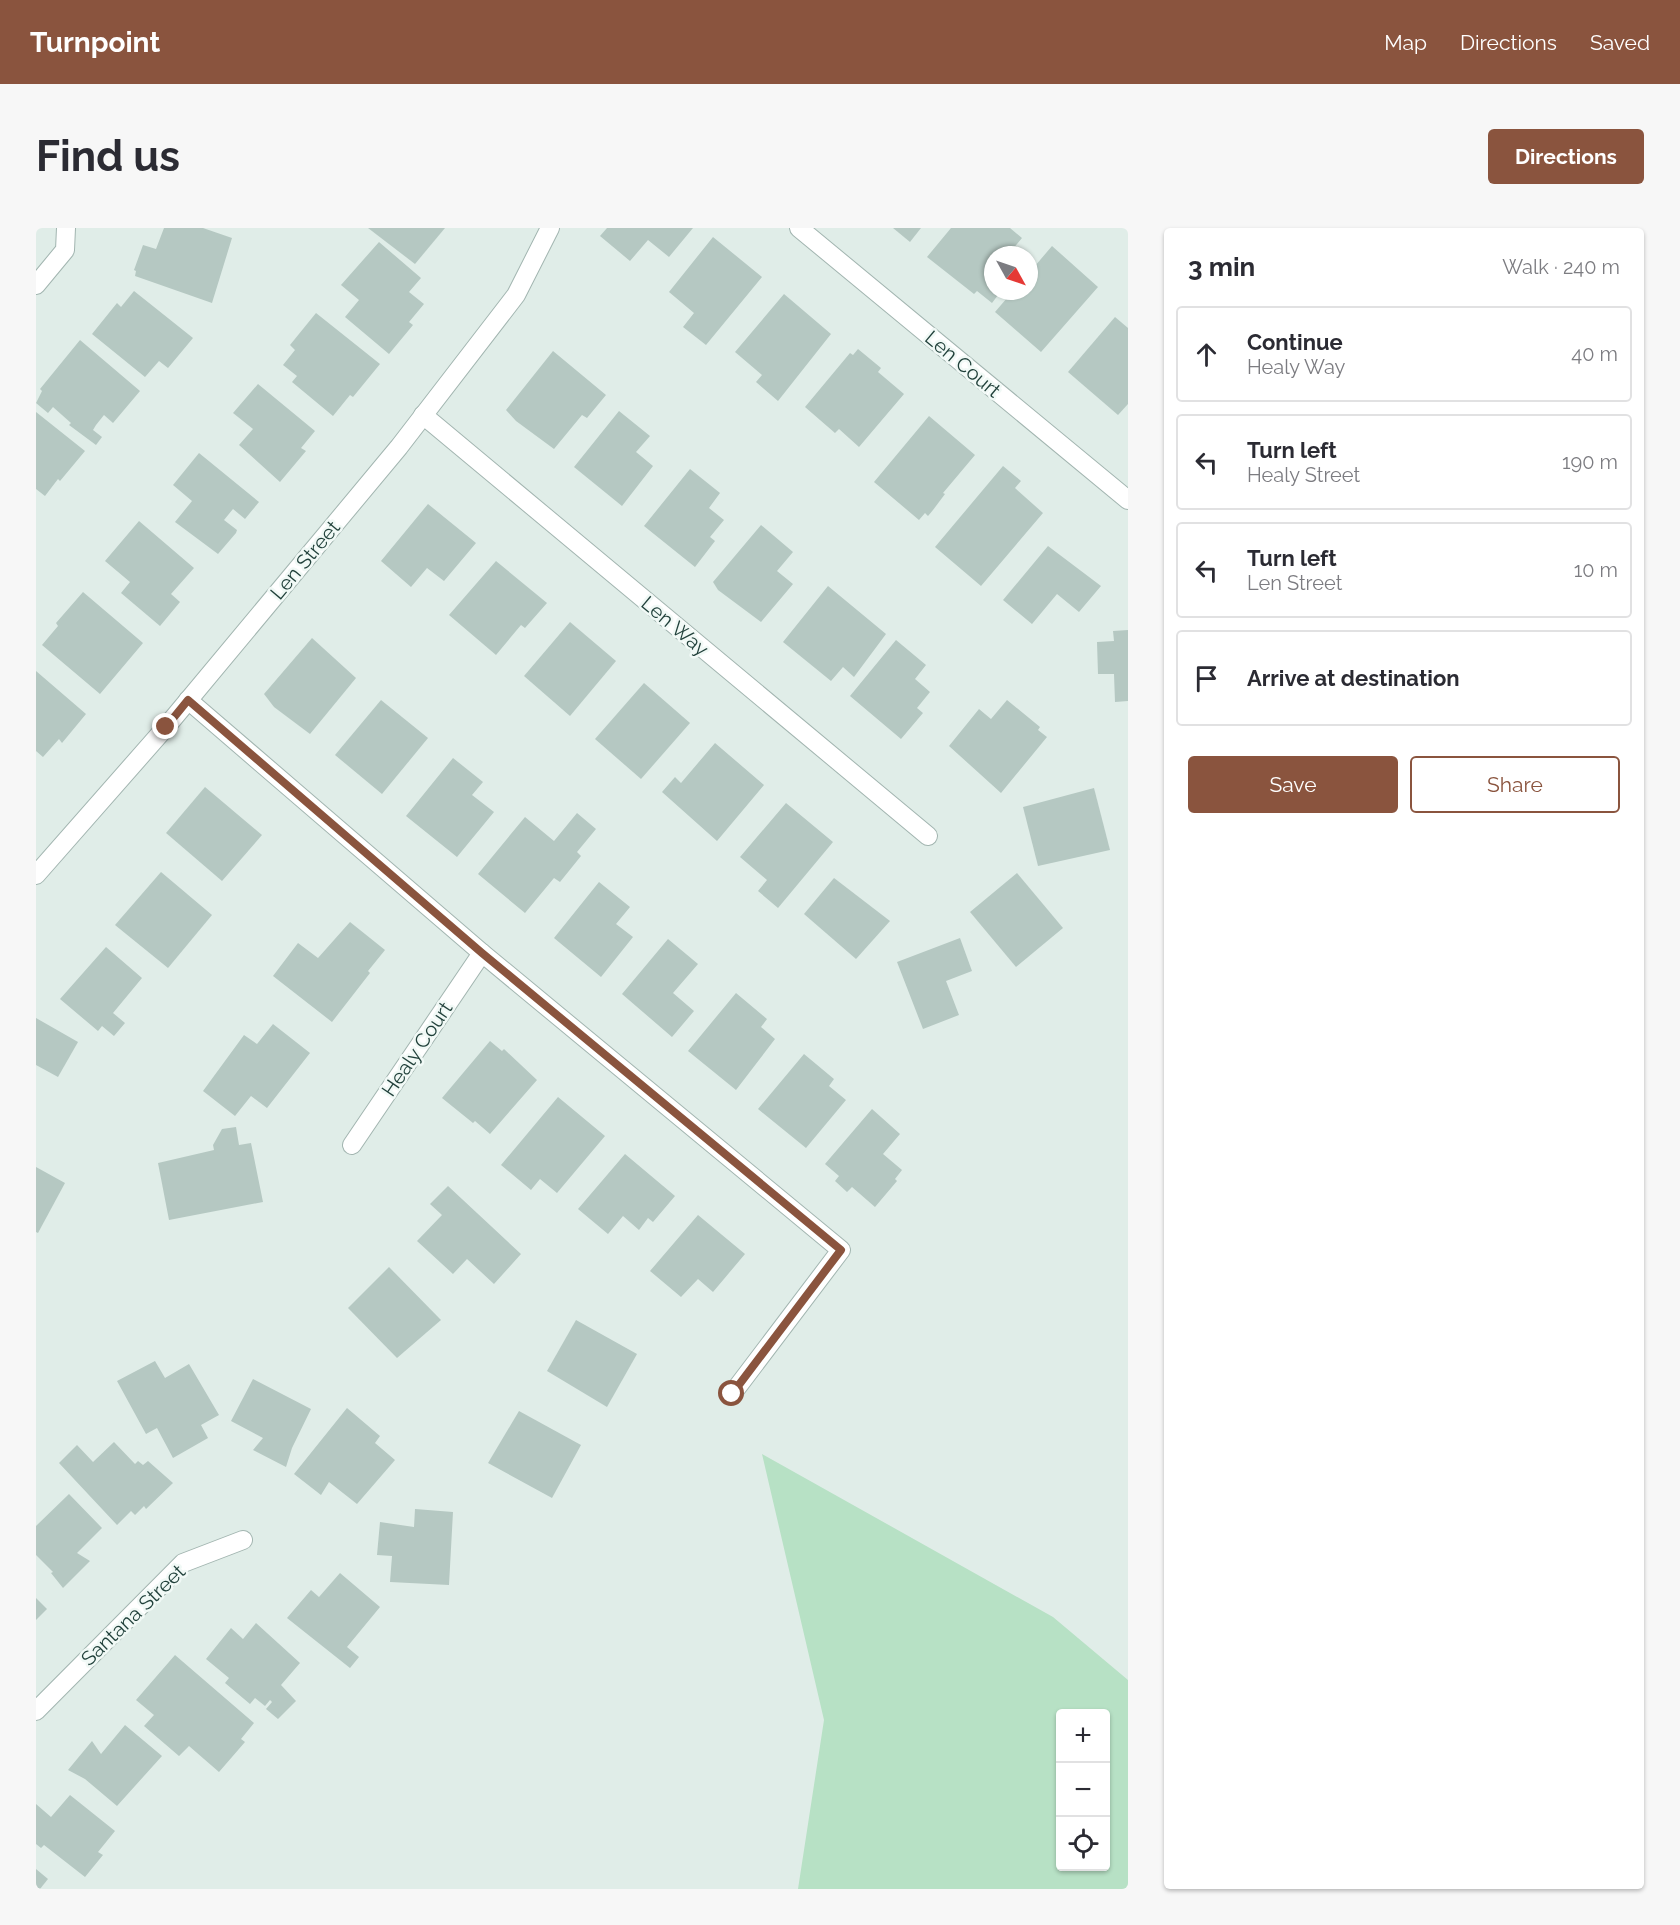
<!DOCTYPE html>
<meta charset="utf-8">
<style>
body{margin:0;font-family:Raleway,sans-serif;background:#f7f7f7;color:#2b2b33}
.controls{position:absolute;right:18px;bottom:18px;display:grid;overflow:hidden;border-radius:6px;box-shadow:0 2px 4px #0004}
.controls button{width:54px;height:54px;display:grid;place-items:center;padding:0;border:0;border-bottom:2px solid #e1e1e2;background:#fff;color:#2b2b33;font:30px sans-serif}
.compass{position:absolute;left:948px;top:18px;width:54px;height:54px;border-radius:50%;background:#fff;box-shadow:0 2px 4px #0004;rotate:130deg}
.stop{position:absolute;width:18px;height:18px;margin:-14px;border:4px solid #8a543e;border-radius:50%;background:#fff}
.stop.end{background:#8a543e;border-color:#fff;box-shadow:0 2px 6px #0008}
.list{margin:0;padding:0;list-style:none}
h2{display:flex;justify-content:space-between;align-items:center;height:78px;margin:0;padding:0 24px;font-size:26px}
h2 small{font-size:20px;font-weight:400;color:#7c7c81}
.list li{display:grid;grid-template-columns:39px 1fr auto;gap:18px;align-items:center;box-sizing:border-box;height:96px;margin:0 12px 12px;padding:0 12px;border:2px solid #e1e1e2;border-radius:6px}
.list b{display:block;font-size:22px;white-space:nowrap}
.list p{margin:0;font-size:20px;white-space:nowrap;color:#7c7c81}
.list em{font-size:20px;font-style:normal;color:#7c7c81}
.actions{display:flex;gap:12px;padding:18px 24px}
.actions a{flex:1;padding:14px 0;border:2px solid #8a543e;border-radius:6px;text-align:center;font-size:21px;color:#8a543e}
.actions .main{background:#8a543e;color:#fff}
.icon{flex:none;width:33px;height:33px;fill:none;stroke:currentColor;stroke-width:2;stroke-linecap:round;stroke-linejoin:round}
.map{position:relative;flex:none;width:1092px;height:1661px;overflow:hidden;border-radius:6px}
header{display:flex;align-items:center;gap:36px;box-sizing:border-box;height:84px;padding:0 30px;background:#8a543e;color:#fff}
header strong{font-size:28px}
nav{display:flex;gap:33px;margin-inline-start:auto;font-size:21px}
.intro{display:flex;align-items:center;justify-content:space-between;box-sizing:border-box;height:144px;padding:0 36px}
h1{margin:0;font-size:42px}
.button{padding:15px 27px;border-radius:6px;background:#8a543e;color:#fff;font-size:21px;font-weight:700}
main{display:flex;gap:36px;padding:0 36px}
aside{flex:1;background:#fff;border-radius:6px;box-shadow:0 2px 4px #0004}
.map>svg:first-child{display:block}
.green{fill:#b7e1c5;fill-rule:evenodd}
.building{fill:#b5c8c2}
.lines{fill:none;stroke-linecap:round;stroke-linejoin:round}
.street-casing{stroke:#a2b5b0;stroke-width:20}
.street{stroke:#fff;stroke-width:18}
.route{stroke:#8a543e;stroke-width:8}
.labels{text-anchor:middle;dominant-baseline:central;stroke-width:5;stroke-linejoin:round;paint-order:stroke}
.street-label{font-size:20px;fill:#1f3f39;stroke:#f1f9f6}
</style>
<header>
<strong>Turnpoint</strong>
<nav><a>Map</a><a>Directions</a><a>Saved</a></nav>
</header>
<div class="intro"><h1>Find us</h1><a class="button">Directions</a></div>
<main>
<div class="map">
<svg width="1092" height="1661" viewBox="0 0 1092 1661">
<rect width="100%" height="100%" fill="#e0ede8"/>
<path class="green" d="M726,1226L1017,1389L1092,1452V1661H762L788,1492ZM1024,1486H1070V1638H1024Z"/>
<g class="building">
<path d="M128,0H167L196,10L176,75L99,48L100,43L98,42L107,17L120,21Z"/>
<path d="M332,0H409L379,36Z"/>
<path d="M571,0H657L633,29L612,12L594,33L564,8Z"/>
<path d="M857,0H885L874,14Z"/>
<path d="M915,0H974L986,10L972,27H957V63H965L956,75L941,63L938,66L891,29Z"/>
<path d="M677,9L726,49L670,117L647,99L658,85L633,64Z"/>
<path d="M343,14L385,50L373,64L388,76L373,94L377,97L353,126L309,89L323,72L305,57Z"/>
<path d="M1016,18L1062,59L1005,124L959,84L977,63H993V45Z"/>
<path d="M98,63L157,110L132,140L123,133L109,149L56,106L81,75L85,79Z"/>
<path d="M748,66L795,106L742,173L720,154L726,147L699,124Z"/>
<path d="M280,85L344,136L317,169L314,167L297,188L256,154L261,148L247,137L259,122L254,117Z"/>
<path d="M1079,89L1092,100V176L1082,187L1032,144Z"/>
<path d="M44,112L104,163L77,195L68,187L60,197L57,202L66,209L60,217L33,197L35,195L17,179L12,185L0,175L6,163L4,161Z"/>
<path d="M822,121L845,140L842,144L868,166L823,219L803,201L799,205L769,179L814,125L817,127Z"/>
<path d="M517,123L570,167L551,190L546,187L518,221L480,193L470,182Z"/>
<path d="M222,156L279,203L265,220L270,223L244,254L203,217L217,201L197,185Z"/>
<path d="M583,183L614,208L600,224L617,238L586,278L538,239Z"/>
<path d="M0,184L49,223L24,253L22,251L9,268L0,261Z"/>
<path d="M893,188L939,227L907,265L909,266L897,282L892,288L889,285L883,292L838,254Z"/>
<path d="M163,225L223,274L209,291L197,281L188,292L201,302L200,305L182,326L139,294L156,273L137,257Z"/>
<path d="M967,238L985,253L979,260L1007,285L945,358L899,319Z"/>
<path d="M654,241L684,265L673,280L688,292L674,309L679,313L659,339L608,298Z"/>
<path d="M392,276L440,315L408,353L391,340L375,359L345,333Z"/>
<path d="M103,293L158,340L135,366L144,374L124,398L85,365L94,354L69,333Z"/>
<path d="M725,297L757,324L741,343L757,356L725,394L682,362L677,354Z"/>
<path d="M1012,318L1065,358L1043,384L1021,366L996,396L967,372Z"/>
<path d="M460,333L511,375L489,400L485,397L460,427L413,387Z"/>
<path d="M792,358L850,406L818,449L807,439L795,453L747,414Z"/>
<path d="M47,364L107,415L64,466L6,417L22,398L20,395Z"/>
<path d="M534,394L580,433L534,488L488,448Z"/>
<path d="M1092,402V473L1079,474L1078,446H1062L1061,414L1078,413L1077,403Z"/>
<path d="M276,410L320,450L274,506L238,479L228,466Z"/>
<path d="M860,412L890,437L879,451L894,464L881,480L887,485L865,511L814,468Z"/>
<path d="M0,443L50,486L26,515L23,511L7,529L0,523Z"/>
<path d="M608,455L654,495L605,551L559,511Z"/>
<path d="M345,472L392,510L346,566L299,527Z"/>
<path d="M971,472L1004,499L1002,502L1011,509L965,565L913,518L943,481L955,491Z"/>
<path d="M679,515L728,557L681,613L626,564L639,549L645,555Z"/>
<path d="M417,530L447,554L436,567L458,584L421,629L370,588Z"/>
<path d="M169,559L226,607L186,653L130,605Z"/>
<path d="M1058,560L1074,622L1002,638L987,579Z"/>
<path d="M750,575L797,614L742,680L722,663L731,652L704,629Z"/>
<path d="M541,585L560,601L541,624L545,628L524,654L518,650L489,685L442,646L489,589L518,613Z"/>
<path d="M125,644L176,687L132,740L79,697Z"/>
<path d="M981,645L1027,700L980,739L934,684Z"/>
<path d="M798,650L854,693L820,731L768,686Z"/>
<path d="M563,654L594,679L580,696L597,709L565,749L518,710Z"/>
<path d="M314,694L349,722L332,743L334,745L296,794L237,748L262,715L282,730Z"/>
<path d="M924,710L936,743L910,753L923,787L887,801L861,734Z"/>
<path d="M632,711L662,736L637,765L658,783L636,809L586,766Z"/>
<path d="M70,719L106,750L77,785L89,795L78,808L66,798L62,803L24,771Z"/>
<path d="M700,765L731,791L725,799L739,811L700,862L652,823Z"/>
<path d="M0,790L42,814L22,849L0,837Z"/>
<path d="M237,796L274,825L231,880L215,868L199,888L167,863L208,807L221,816Z"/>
<path d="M454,813L466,823L468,821L501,852L454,906L439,893L437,895L406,870Z"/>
<path d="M768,826L798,851L793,858L810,872L770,920L722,881Z"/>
<path d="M522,869L569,908L521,965L504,951L495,962L465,937Z"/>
<path d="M836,881L864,906L847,926L866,942L859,951L861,953L839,979L816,959L811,964L799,953L803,948L789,936Z"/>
<path d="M200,899L203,917L215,915L227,974L133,992L122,935L178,922L177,917L186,901Z"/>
<path d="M589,926L639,968L617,994L612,990L603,1002L587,988L572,1006L542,981Z"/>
<path d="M0,939L29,955L2,1005L0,1004Z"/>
<path d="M412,958L485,1026L458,1056L431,1031L417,1046L381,1013L406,987L394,976Z"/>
<path d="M662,987L709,1026L677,1064L662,1051L645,1069L614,1043Z"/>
<path d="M353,1039L405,1092L361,1130L312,1080Z"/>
<path d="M540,1092L601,1126L571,1179L511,1143Z"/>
<path d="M119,1133L129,1150L153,1136L183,1187L165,1197L172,1210L137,1230L121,1200L110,1206L81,1153Z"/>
<path d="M217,1151L275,1181L256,1220L250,1239L217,1222L227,1210L195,1193Z"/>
<path d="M311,1180L344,1208L339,1215L359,1232L321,1276L293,1254L285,1267L258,1246Z"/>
<path d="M483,1183L545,1217L516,1270L452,1235Z"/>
<path d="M78,1214L99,1236L102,1233L107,1237L112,1233L137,1255L110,1281L108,1278L99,1287L95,1283L81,1297L23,1235L41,1217L57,1234Z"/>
<path d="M33,1266L66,1300L41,1325L54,1333L27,1360L15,1345L17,1344L0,1327V1298Z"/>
<path d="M379,1281L417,1284L413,1357L354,1354L356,1328L341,1327L344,1294L378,1299Z"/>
<path d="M304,1345L344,1379L311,1419L323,1429L314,1440L251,1390L275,1362L283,1369Z"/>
<path d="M0,1370L11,1381L0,1392Z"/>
<path d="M220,1395L264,1435L245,1457L260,1473L242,1491L230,1481L236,1474L234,1472L229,1478L219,1470L214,1476L189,1455L193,1450L170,1431L195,1400L207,1411Z"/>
<path d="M139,1427L218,1495L205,1511L209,1514L183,1544L153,1518L143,1528L108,1498L118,1487L100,1472Z"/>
<path d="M89,1497L126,1528L81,1578L49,1551L32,1542L56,1513L65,1526Z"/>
<path d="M34,1567L79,1603L62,1624L67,1627L49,1649L8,1617L5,1620L0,1616V1576L15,1589Z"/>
<path d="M0,1641L12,1651L4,1661H0Z"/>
</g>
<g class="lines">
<defs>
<g id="street">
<path d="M763,0L1092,272"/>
<path d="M0,57L29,22L30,0"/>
<path d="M387,187L892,608"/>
<path d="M152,472L446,725L805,1022L696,1166"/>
<path d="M0,647L130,499L363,219L480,67L514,0"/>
<path d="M316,917L446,725"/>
<path d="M0,1483L147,1335L207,1312"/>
</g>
</defs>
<use href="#street" class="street-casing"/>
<use href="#street" class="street"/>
</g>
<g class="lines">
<path class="route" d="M130,499L152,472L446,725L805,1022L696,1166"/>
</g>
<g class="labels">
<g class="street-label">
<text transform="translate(927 136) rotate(40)">Len Court</text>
<text transform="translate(269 332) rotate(-50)">Len Street</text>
<text transform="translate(639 398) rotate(40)">Len Way</text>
<text transform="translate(381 821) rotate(-56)">Healy Court</text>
<text transform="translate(97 1387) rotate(-44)">Santana Street</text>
</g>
</g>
</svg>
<div class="controls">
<button>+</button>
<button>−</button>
<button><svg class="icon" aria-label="locate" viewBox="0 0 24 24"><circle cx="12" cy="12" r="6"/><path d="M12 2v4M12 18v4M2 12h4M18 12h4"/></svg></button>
</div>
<svg class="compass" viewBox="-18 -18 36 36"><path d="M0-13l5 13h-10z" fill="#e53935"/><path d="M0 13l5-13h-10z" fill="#7c7c81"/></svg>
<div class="stop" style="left:696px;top:1166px"></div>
<div class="stop end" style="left:130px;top:499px"></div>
</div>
<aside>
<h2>3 min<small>Walk · 240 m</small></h2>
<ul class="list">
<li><svg class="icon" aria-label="ahead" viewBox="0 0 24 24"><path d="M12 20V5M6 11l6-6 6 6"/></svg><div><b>Continue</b><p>Healy Way</p></div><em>40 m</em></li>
<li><svg class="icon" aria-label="left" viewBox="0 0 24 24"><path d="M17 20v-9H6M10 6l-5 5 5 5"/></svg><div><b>Turn left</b><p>Healy Street</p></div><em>190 m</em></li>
<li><svg class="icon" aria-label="left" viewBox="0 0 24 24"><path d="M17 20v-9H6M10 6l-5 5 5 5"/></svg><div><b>Turn left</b><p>Len Street</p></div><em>10 m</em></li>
<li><svg class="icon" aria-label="arrive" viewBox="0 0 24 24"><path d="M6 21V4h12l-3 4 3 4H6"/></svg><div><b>Arrive at destination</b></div></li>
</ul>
<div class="actions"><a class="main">Save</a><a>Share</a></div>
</aside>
</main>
